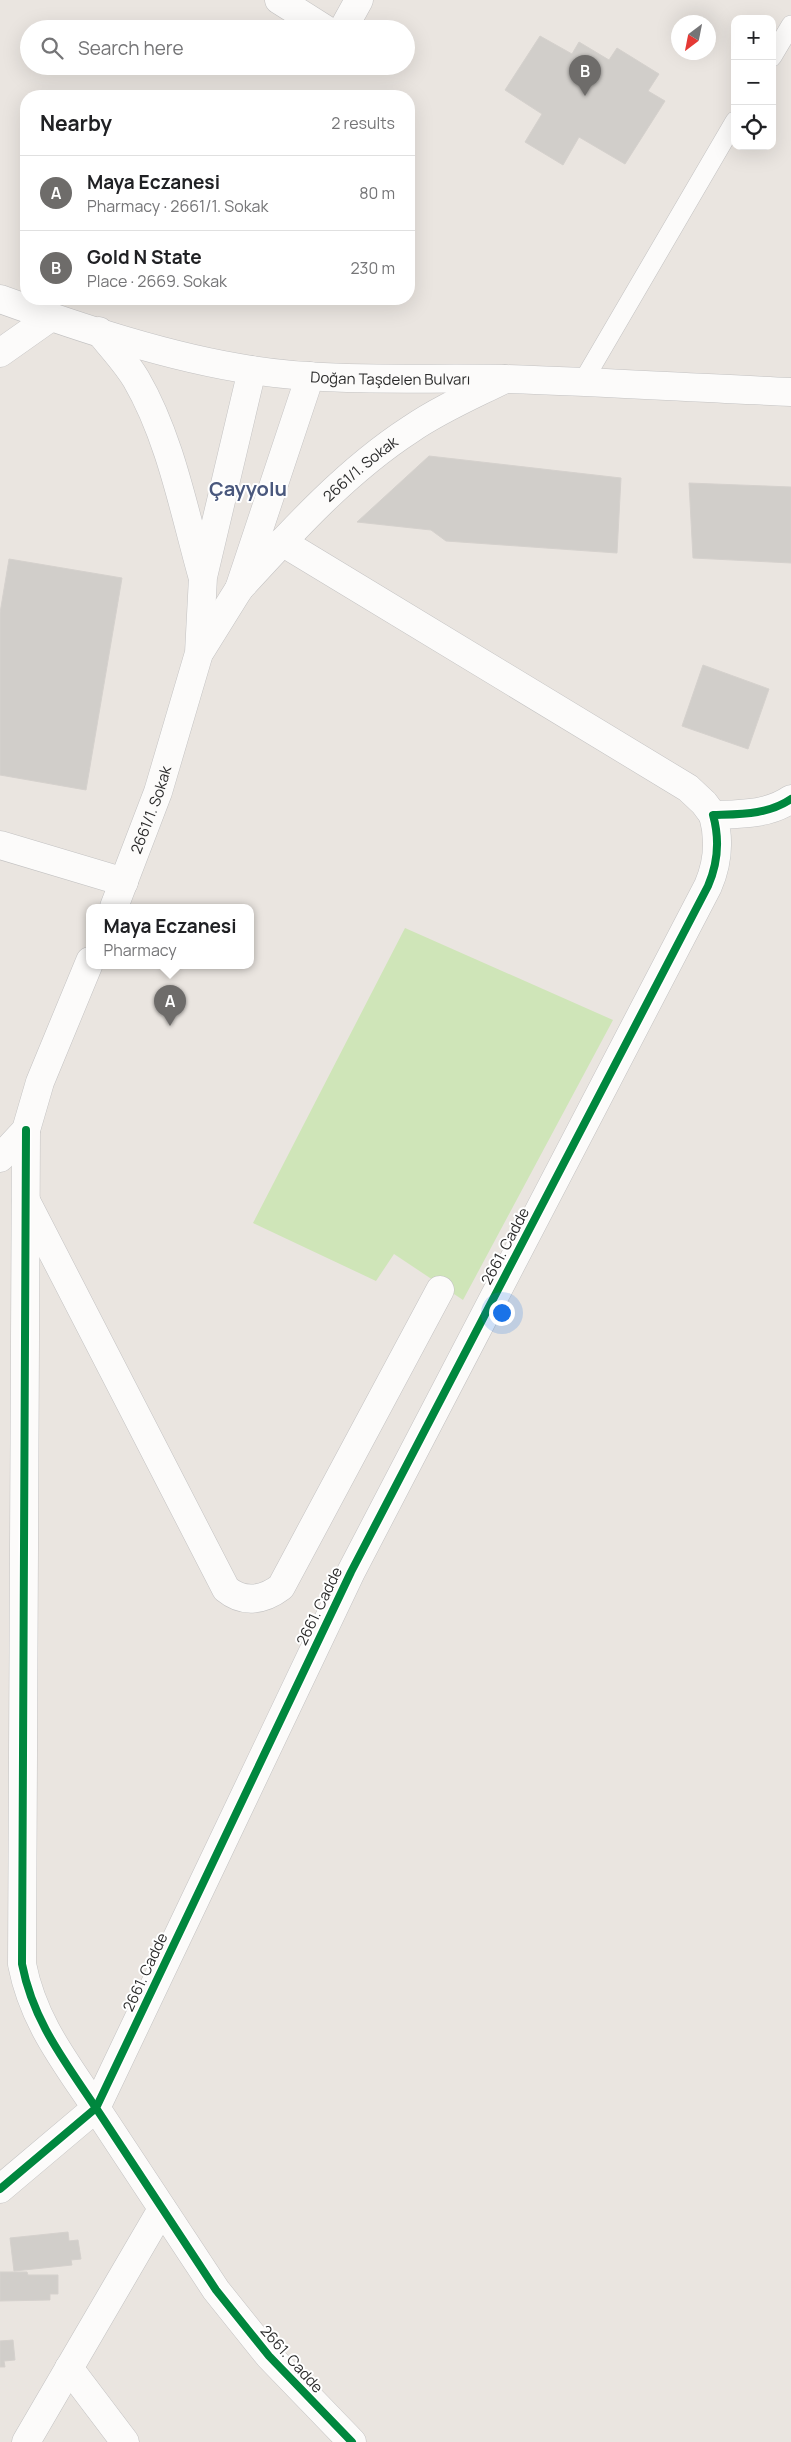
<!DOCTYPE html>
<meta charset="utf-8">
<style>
body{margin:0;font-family:Manrope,sans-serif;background:#f2f2f2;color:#202124}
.controls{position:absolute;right:15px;top:15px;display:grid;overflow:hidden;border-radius:10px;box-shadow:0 5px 20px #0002}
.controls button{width:45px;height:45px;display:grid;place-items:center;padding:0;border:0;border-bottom:1px solid #e0e0e0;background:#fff;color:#202124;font:25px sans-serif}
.compass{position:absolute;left:671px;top:15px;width:45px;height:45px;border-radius:50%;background:#fff;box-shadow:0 5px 20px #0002;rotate:212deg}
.you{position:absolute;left:501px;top:1312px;width:18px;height:18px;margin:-12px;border:4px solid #fff;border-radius:50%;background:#1a73e8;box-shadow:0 0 0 8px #1a73e833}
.badge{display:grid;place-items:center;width:32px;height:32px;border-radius:50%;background:#6e6c6a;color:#fff;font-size:16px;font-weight:700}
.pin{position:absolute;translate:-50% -41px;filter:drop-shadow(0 1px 2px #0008)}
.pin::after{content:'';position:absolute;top:26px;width:18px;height:15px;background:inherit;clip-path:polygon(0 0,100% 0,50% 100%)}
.popup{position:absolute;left:86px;top:904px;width:168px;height:65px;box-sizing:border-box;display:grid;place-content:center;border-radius:10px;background:#fff;filter:drop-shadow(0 1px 4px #0005);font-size:16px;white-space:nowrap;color:#757577}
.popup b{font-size:19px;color:#202124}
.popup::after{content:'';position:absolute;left:50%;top:100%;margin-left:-10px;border:10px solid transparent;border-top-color:#fff}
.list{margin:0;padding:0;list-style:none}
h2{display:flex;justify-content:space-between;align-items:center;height:65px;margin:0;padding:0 20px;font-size:21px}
h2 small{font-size:16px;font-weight:400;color:#757577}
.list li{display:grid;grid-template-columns:32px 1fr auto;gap:15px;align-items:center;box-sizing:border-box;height:75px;padding:0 20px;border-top:1px solid #e0e0e0}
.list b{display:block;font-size:19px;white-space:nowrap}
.list p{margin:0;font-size:16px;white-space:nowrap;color:#757577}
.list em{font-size:16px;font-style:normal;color:#757577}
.icon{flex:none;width:28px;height:28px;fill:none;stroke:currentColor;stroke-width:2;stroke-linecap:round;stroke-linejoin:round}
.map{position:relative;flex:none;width:791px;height:2442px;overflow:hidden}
.search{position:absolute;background:#fff;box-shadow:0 5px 20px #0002;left:20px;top:20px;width:395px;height:55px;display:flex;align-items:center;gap:12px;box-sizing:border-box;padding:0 18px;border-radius:28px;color:#757577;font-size:19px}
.panel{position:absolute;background:#fff;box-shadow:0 5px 20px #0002;left:20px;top:90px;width:395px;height:215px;border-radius:20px}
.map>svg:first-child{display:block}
.green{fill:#cfe5b8}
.building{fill:#d1ceca;stroke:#d5d1cd}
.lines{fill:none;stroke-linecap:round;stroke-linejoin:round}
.lane-casing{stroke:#c3c2c2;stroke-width:20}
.street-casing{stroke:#c3c2c2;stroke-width:29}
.secondary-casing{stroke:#c3c2c2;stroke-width:29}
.lane{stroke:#fcfbfa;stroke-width:19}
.street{stroke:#fcfbfa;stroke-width:28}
.secondary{stroke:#fcfbfa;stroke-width:28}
.cycleway-casing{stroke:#fff;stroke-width:11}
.cycleway{stroke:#00873e;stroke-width:8}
.labels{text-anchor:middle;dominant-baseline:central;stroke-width:4;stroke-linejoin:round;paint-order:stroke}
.street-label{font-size:15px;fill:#2b2b2b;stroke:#fff}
.district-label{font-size:20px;font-weight:bold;fill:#4a587d;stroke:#fff}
</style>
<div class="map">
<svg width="791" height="2442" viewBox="0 0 791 2442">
<rect width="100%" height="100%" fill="#eae5e0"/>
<path class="green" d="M405,928L613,1020L463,1300L394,1254L376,1281L253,1223Z"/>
<g class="building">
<path d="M540,36L572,54L579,42L609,60L617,48L659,74L648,91L665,101L625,164L579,137L563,165L525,142L542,114L505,90Z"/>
<path d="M429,456L621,478L617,553L446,541L431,530L357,522Z"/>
<path d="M689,483L791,487V563L693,558Z"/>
<path d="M9,559L122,578L86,790L0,775V613Z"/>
<path d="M703,665L769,689L748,749L682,726Z"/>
<path d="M68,2232L69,2241L78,2240L81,2259L71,2260L72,2265L14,2271L10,2238Z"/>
<path d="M0,2272H27L28,2275H58V2294H50V2300L0,2301Z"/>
<path d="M13,2340L15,2360L4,2361L5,2367H0V2341Z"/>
</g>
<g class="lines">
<defs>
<g id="lane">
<path d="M772,57L791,25"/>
<path d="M582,383L735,121"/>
</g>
<g id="street">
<path d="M279,0L325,29"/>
<path d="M343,29L359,0"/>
<path d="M99,331C111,347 126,362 136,379C170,437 184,511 202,575"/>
<path d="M0,353L51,317"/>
<path d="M282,542L688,788L704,803L713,815"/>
<path id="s1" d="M239,589C291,532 346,471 411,429C440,409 473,395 505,379"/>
<path d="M201,650L239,589L310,376"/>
<path d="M0,845L124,882"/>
<path id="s2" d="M114,907L158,792L199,653L203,577L252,370"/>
<path d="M0,1158L26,1130L40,1082L90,961"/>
<path d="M26,1201L226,1589C244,1604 264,1600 281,1587L440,1290"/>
<path d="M0,2189L96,2108C64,2060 33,2021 22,1964L26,1130"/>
<path d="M69,2368L125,2442"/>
<path d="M26,2442L162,2209"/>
<path d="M352,2442L269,2356L216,2290L96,2108L351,1572L708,886C718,863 720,840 713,815C739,814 768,815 791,799"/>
</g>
<g id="secondary">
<path id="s3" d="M0,299C78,327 170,358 252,370C336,383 421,377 505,379C600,382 696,388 791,392"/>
</g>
</defs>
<use href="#lane" class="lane-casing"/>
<use href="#street" class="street-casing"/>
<use href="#secondary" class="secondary-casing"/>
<use href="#lane" class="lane"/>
<use href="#street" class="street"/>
<use href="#secondary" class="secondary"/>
<defs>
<g id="cycleway">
<path d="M0,2189L96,2108C64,2060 33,2021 22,1964L26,1130"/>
<path d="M352,2442L269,2356L216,2290L96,2108L351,1572L708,886C718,863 720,840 713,815C739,814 768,815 791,799"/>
</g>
</defs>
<use href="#cycleway" class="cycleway-casing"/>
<use href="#cycleway" class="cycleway"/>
</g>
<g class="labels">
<g class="street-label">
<text stroke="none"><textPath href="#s3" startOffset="401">Doğan Taşdelen Bulvarı</textPath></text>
<text stroke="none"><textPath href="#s1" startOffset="171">2661/1. Sokak</textPath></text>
<text stroke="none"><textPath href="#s2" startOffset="104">2661/1. Sokak</textPath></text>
<text transform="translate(505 1246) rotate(-62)">2661. Cadde</text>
<text transform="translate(319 1606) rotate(-64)">2661. Cadde</text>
<text transform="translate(145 1972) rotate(-65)">2661. Cadde</text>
<text transform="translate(292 2359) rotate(48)">2661. Cadde</text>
</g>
<g class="district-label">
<text x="248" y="488">Çayyolu</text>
</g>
</g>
</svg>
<div class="controls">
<button>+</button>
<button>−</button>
<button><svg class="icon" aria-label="locate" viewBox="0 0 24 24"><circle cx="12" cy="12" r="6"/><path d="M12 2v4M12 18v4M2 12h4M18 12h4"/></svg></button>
</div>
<svg class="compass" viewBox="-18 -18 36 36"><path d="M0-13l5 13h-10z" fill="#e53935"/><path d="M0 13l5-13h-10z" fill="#757577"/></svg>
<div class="you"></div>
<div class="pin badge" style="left:170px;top:1026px">A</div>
<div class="popup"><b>Maya Eczanesi</b>Pharmacy</div>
<div class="pin badge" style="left:585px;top:96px">B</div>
<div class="search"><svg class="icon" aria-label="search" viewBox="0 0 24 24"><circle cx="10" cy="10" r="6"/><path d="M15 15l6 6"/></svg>Search here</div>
<section class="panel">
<h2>Nearby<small>2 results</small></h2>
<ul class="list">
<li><span class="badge">A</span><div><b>Maya Eczanesi</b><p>Pharmacy · 2661/1. Sokak</p></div><em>80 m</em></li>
<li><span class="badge">B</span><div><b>Gold N State</b><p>Place · 2669. Sokak</p></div><em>230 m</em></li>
</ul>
</section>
</div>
